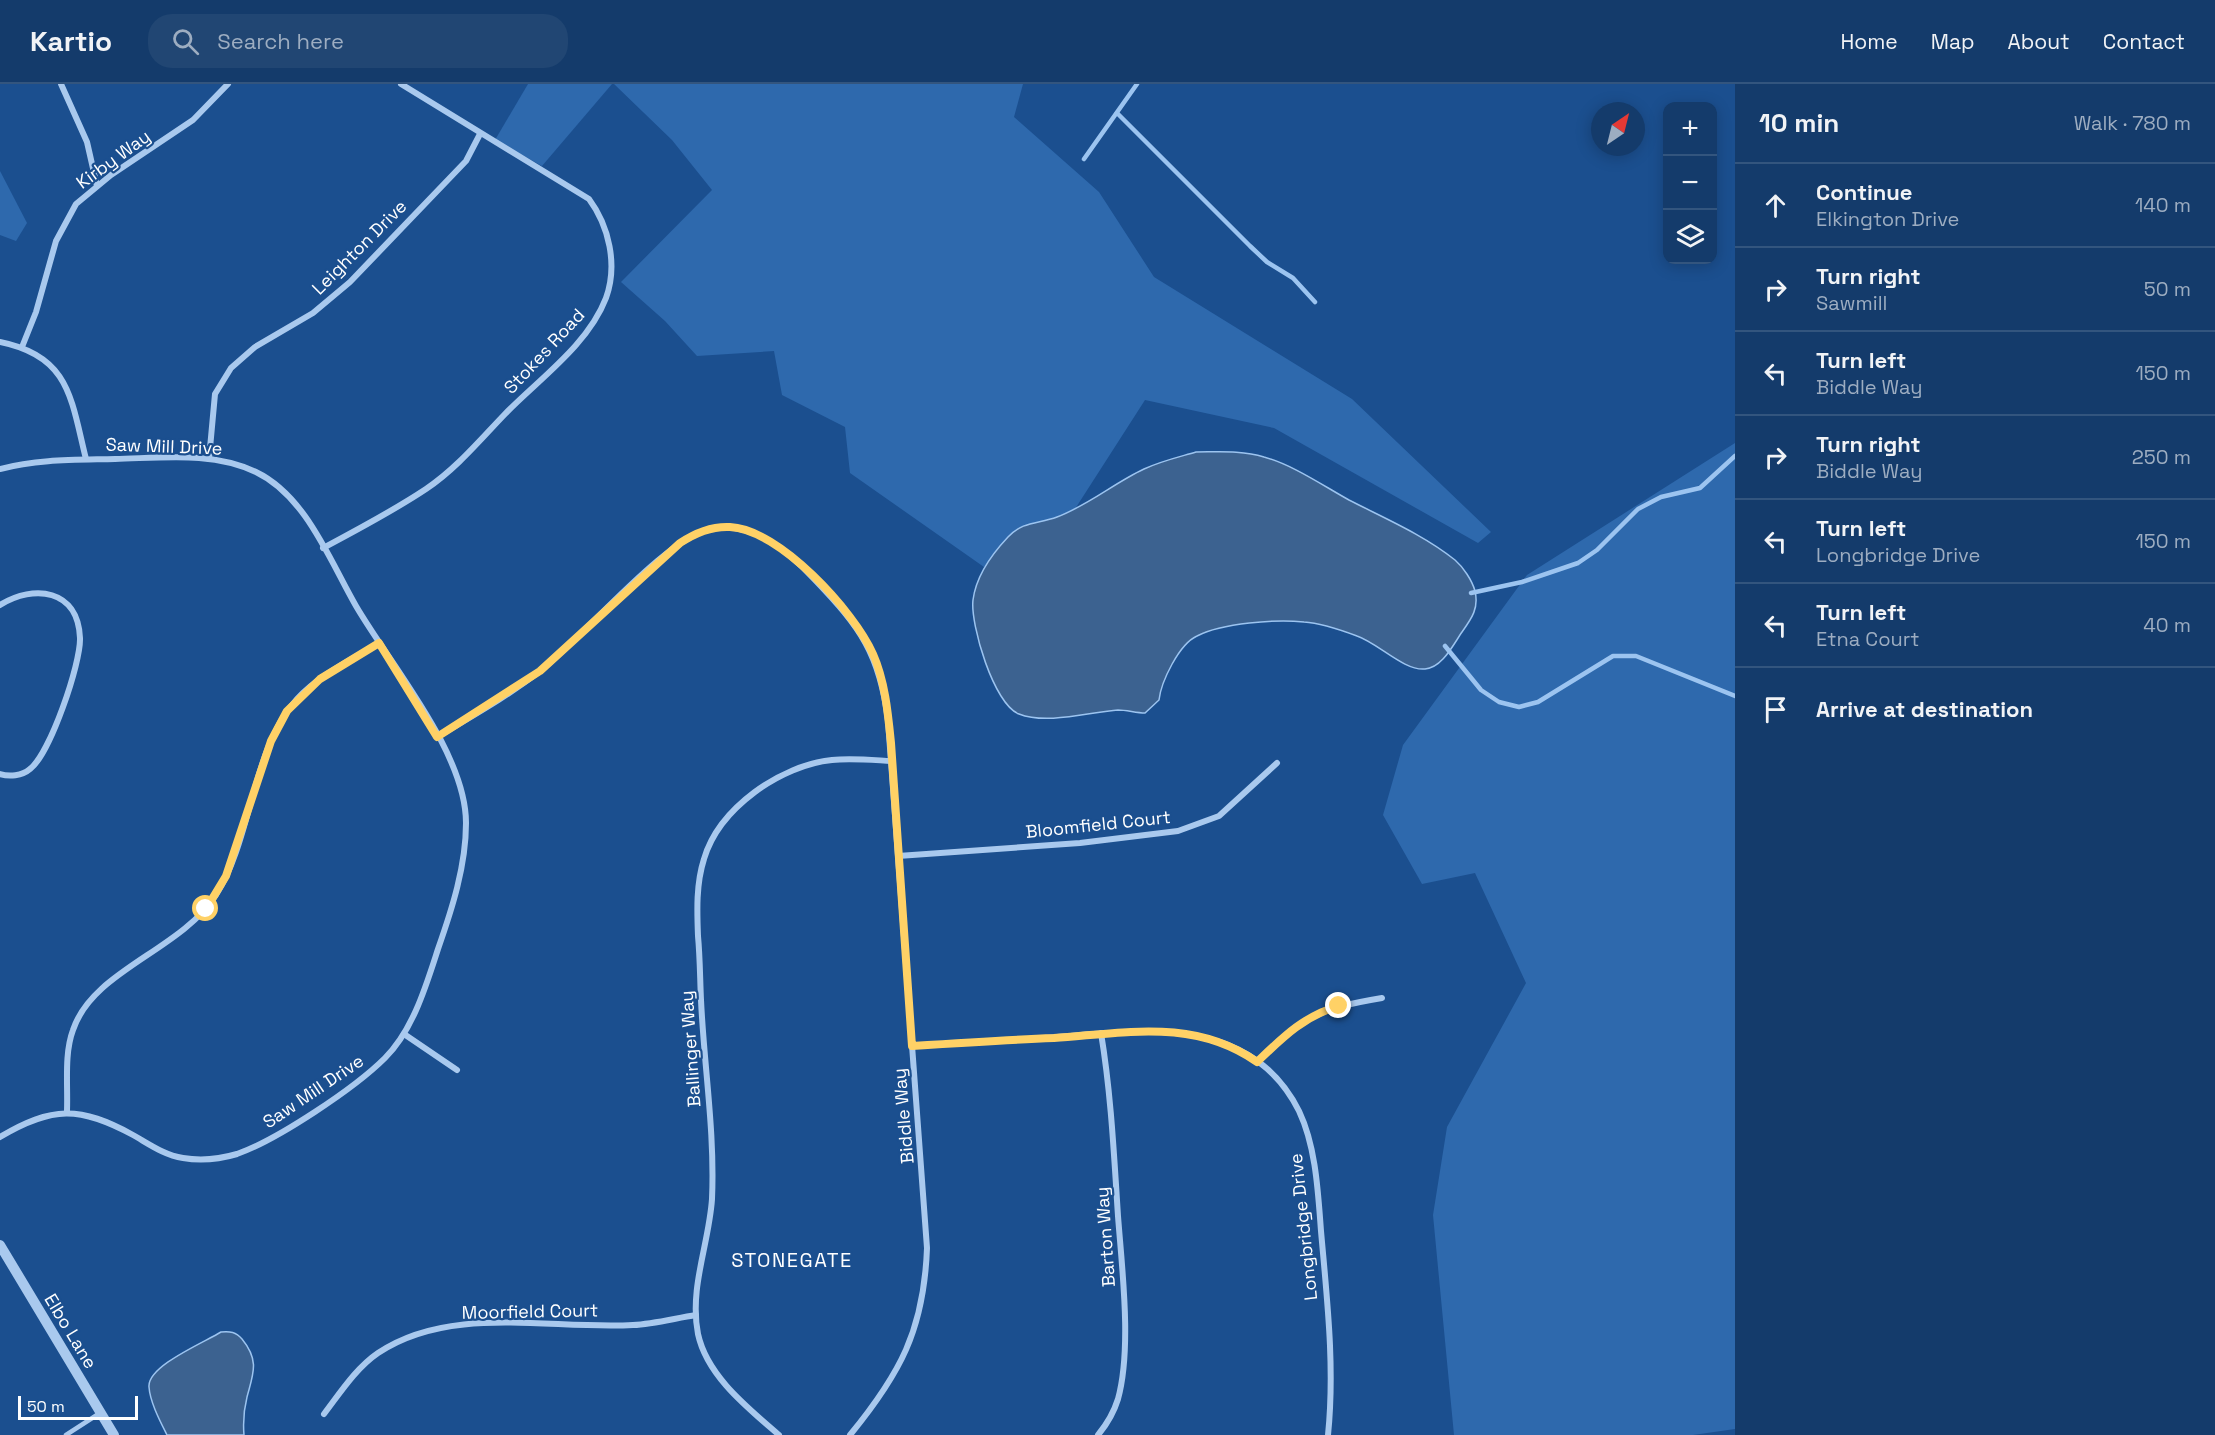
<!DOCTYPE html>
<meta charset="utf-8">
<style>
body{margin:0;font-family:"Space Grotesk",sans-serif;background:#214673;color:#f1f3f6}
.controls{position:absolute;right:18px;top:18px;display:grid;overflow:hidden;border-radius:12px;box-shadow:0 3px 15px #0003}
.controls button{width:54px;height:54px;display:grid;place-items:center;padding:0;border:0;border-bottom:2px solid #33557e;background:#143b6b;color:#f1f3f6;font:30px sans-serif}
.compass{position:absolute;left:1591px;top:18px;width:54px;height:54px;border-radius:50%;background:#143b6b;box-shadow:0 3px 15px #0003;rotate:35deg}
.scale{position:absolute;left:18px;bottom:15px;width:120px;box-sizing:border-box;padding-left:6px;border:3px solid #fff;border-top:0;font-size:16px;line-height:21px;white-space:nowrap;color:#fff;-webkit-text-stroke:4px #1b4f8f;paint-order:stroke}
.stop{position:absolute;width:18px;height:18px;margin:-14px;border:4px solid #ffd166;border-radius:50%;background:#fff}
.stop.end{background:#ffd166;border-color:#fff;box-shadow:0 2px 6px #0008}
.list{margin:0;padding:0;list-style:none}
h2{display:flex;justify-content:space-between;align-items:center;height:78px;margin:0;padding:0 24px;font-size:26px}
h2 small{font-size:20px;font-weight:400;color:#9dadc1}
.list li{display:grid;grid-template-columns:39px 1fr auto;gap:18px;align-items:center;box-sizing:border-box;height:84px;padding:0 24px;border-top:2px solid #33557e}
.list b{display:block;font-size:22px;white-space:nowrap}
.list p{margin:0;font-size:20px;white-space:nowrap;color:#9dadc1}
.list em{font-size:20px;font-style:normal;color:#9dadc1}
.icon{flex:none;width:33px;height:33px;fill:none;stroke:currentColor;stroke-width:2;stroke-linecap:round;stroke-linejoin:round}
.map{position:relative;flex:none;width:1735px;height:1351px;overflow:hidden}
header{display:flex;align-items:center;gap:36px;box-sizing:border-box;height:84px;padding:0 30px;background:#143b6b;border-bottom:2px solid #33557e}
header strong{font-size:28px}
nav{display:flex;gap:33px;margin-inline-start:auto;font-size:21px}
.search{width:420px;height:54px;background:#214673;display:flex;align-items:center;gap:15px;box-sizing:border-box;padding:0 21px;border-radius:24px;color:#9dadc1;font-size:22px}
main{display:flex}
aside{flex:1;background:#143b6b}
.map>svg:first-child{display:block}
.green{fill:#2e69ad}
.water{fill:#3c6290;stroke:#9cc4f0;stroke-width:1.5}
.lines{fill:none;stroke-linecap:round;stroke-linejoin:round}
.stream{stroke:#9cc4f0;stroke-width:4.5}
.service{stroke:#a9c9ee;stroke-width:4.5}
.minor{stroke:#a9c9ee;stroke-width:6}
.tertiary{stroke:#a9c9ee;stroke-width:10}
.route{stroke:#ffd166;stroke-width:8}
.labels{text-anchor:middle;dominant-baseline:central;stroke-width:4.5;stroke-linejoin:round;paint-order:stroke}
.street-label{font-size:18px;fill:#fff;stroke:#1b4f8f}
.neighbourhood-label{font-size:20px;letter-spacing:1.5px;fill:#fff;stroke:#1b4f8f}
</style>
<header>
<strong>Kartio</strong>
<div class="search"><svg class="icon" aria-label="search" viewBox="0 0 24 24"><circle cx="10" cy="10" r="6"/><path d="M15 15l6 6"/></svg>Search here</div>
<nav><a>Home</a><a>Map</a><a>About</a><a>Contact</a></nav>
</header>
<main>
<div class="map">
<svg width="1735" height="1351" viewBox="0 0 1735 1351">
<rect width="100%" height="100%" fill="#1b4f8f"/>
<g class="green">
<path d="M528,0H612L542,82L495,56Z"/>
<path d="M614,0H1023L1014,33L1099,108L1154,193L1352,315L1491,448L1478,459L1274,344L1145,316L1075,425L984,483L850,389L845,343L782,311L774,267L697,272L665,237L621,198L712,106L672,56Z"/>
<path d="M0,87L27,139L16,157L0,151Z"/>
<path d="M1735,359V1345L1693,1351H1454L1433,1131L1447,1043L1526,899L1475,789L1422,800L1383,731L1403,661L1527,491Z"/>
</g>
<g class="water">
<path d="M1196,368C1218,368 1242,366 1264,373C1293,381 1322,401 1349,416C1384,434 1424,451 1455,476C1463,483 1472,496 1475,507C1479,524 1472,534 1462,548C1453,561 1442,584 1425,585C1404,587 1378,559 1357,552C1341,546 1321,539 1304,538C1276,535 1222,539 1197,552C1179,560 1161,598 1159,616L1145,629C1136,629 1127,626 1118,626C1090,628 1047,641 1019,630C994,621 970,540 973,516C976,492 992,470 1008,453C1023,437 1038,440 1057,433C1089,421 1114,399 1144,385C1161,377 1179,373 1196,368Z"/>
<path d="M221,1248C230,1247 236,1248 242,1255C260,1277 253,1290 247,1313C244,1325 243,1339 244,1351H167C160,1337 150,1318 149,1303C147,1282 205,1258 221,1248Z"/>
</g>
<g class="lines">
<g class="stream">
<path d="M1117,29L1250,162L1267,178L1293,194L1315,218"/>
<path d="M1084,75L1137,0"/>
<path d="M1471,509L1522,498L1578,479L1597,466L1638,425L1661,413L1700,404L1735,372"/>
<path d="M1445,562L1481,606L1499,618L1519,623L1538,618L1613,572H1636L1735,612"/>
</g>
<path class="service" d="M66,1351L100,1329"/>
<g class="minor">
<path d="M61,0L87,58L97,102"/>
<path d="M0,258C70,272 71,315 86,375"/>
<path d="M22,263L36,228L56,157L76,120L111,91L193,36L228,0"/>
<path d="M209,375L215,310L231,284L255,263L313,229L350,198L466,77L480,50"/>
<path d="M0,385C38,375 75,376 115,375C161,374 213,367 256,388C306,412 330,477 356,522C391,582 466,669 466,739C466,782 452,825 438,865C426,902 413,946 385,974C355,1004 277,1056 237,1070C220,1075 200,1077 183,1074C164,1071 149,1060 133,1051C80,1022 52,1022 0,1053"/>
<path d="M323,464C357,446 393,427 426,405C456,385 480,356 505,330C539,295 588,261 606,214C618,181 609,142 589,115L401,0"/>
<path d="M0,521C34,500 78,505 80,554C81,579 50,670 30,685C22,692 9,693 0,690"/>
<path d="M437,653C472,632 508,612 540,587C582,555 668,450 714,444C754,438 789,468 815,496C860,543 880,570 888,637L927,1164C924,1246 900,1290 850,1351"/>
<path d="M898,772L1080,759L1178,747L1219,732L1277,679"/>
<path d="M404,950L457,986"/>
<path d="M912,962C960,959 1009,957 1057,953C1146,946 1251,931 1299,1027C1316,1063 1318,1108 1321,1147C1327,1215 1335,1283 1328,1351"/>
<path d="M1257,978C1305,932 1317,925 1382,914"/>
<path d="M67,1027C68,1001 64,970 73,946C93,886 180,867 216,811C253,753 251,665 297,615C319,591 351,576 379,559"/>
<path d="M324,1330C340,1309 356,1284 378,1269C451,1220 551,1246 633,1241C654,1240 676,1234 696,1231"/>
<path d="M779,1351C748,1324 707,1292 698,1250C689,1204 709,1160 712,1115C715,1048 704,982 701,916C700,895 700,873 698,852C697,827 696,800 704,775C719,724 781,681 832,676C851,674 872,676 891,677"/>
<path d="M1098,1351C1107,1340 1114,1328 1118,1315C1132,1264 1122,1185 1118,1132C1114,1071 1111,1009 1101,949"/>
</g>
<path class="tertiary" d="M0,1161L114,1351"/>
</g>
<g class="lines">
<path class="route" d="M206,825L226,792L271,657L287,627L320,595L379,559L437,653L540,587L680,459C695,449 711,442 730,443C779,445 854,527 873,570C885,597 888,629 891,659L912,962C959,959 1006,956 1054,954C1126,949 1194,934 1257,978C1282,954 1305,931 1339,922"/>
</g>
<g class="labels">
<g class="street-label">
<text transform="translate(113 75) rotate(-36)">Kirby Way</text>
<text transform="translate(359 163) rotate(-45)">Leighton Drive</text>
<text transform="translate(544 267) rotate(-47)">Stokes Road</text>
<text transform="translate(164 362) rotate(2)">Saw Mill Drive</text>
<text transform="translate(1098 740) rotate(-6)">Bloomfield Court</text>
<text transform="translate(690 965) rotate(-94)">Ballinger Way</text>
<text transform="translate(313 1007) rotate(-34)">Saw Mill Drive</text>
<text transform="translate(903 1032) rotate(-95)">Biddle Way</text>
<text transform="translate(1303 1143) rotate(-96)">Longbridge Drive</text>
<text transform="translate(1105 1153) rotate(-94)">Barton Way</text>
<text transform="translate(530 1227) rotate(-1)">Moorfield Court</text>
<text transform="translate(71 1247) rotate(59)">Elbo Lane</text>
</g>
<g class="neighbourhood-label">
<text x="792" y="1176">STONEGATE</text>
</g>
</g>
</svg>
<div class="controls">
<button>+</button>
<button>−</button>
<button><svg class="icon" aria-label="layers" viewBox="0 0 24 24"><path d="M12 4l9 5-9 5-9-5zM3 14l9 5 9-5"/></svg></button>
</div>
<svg class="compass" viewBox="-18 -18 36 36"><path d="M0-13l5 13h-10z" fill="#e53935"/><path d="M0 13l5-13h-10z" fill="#9dadc1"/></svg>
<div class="scale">50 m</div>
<div class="stop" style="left:206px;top:825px"></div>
<div class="stop end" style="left:1339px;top:922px"></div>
</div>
<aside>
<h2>10 min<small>Walk · 780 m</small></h2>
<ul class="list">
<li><svg class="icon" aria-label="ahead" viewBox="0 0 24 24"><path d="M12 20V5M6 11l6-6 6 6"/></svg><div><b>Continue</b><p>Elkington Drive</p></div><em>140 m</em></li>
<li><svg class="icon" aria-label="right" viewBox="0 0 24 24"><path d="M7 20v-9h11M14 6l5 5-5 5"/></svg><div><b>Turn right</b><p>Sawmill</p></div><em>50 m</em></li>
<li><svg class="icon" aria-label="left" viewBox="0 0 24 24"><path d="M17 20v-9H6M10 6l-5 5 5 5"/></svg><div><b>Turn left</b><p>Biddle Way</p></div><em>150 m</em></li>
<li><svg class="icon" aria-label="right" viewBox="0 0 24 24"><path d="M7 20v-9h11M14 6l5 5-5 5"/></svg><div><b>Turn right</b><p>Biddle Way</p></div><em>250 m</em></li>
<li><svg class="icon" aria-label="left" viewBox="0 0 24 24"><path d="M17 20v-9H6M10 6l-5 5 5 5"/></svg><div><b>Turn left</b><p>Longbridge Drive</p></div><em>150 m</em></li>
<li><svg class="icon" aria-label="left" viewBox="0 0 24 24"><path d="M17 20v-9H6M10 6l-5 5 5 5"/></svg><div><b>Turn left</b><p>Etna Court</p></div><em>40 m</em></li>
<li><svg class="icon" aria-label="arrive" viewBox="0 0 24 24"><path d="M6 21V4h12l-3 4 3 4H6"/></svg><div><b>Arrive at destination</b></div></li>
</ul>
</aside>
</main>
